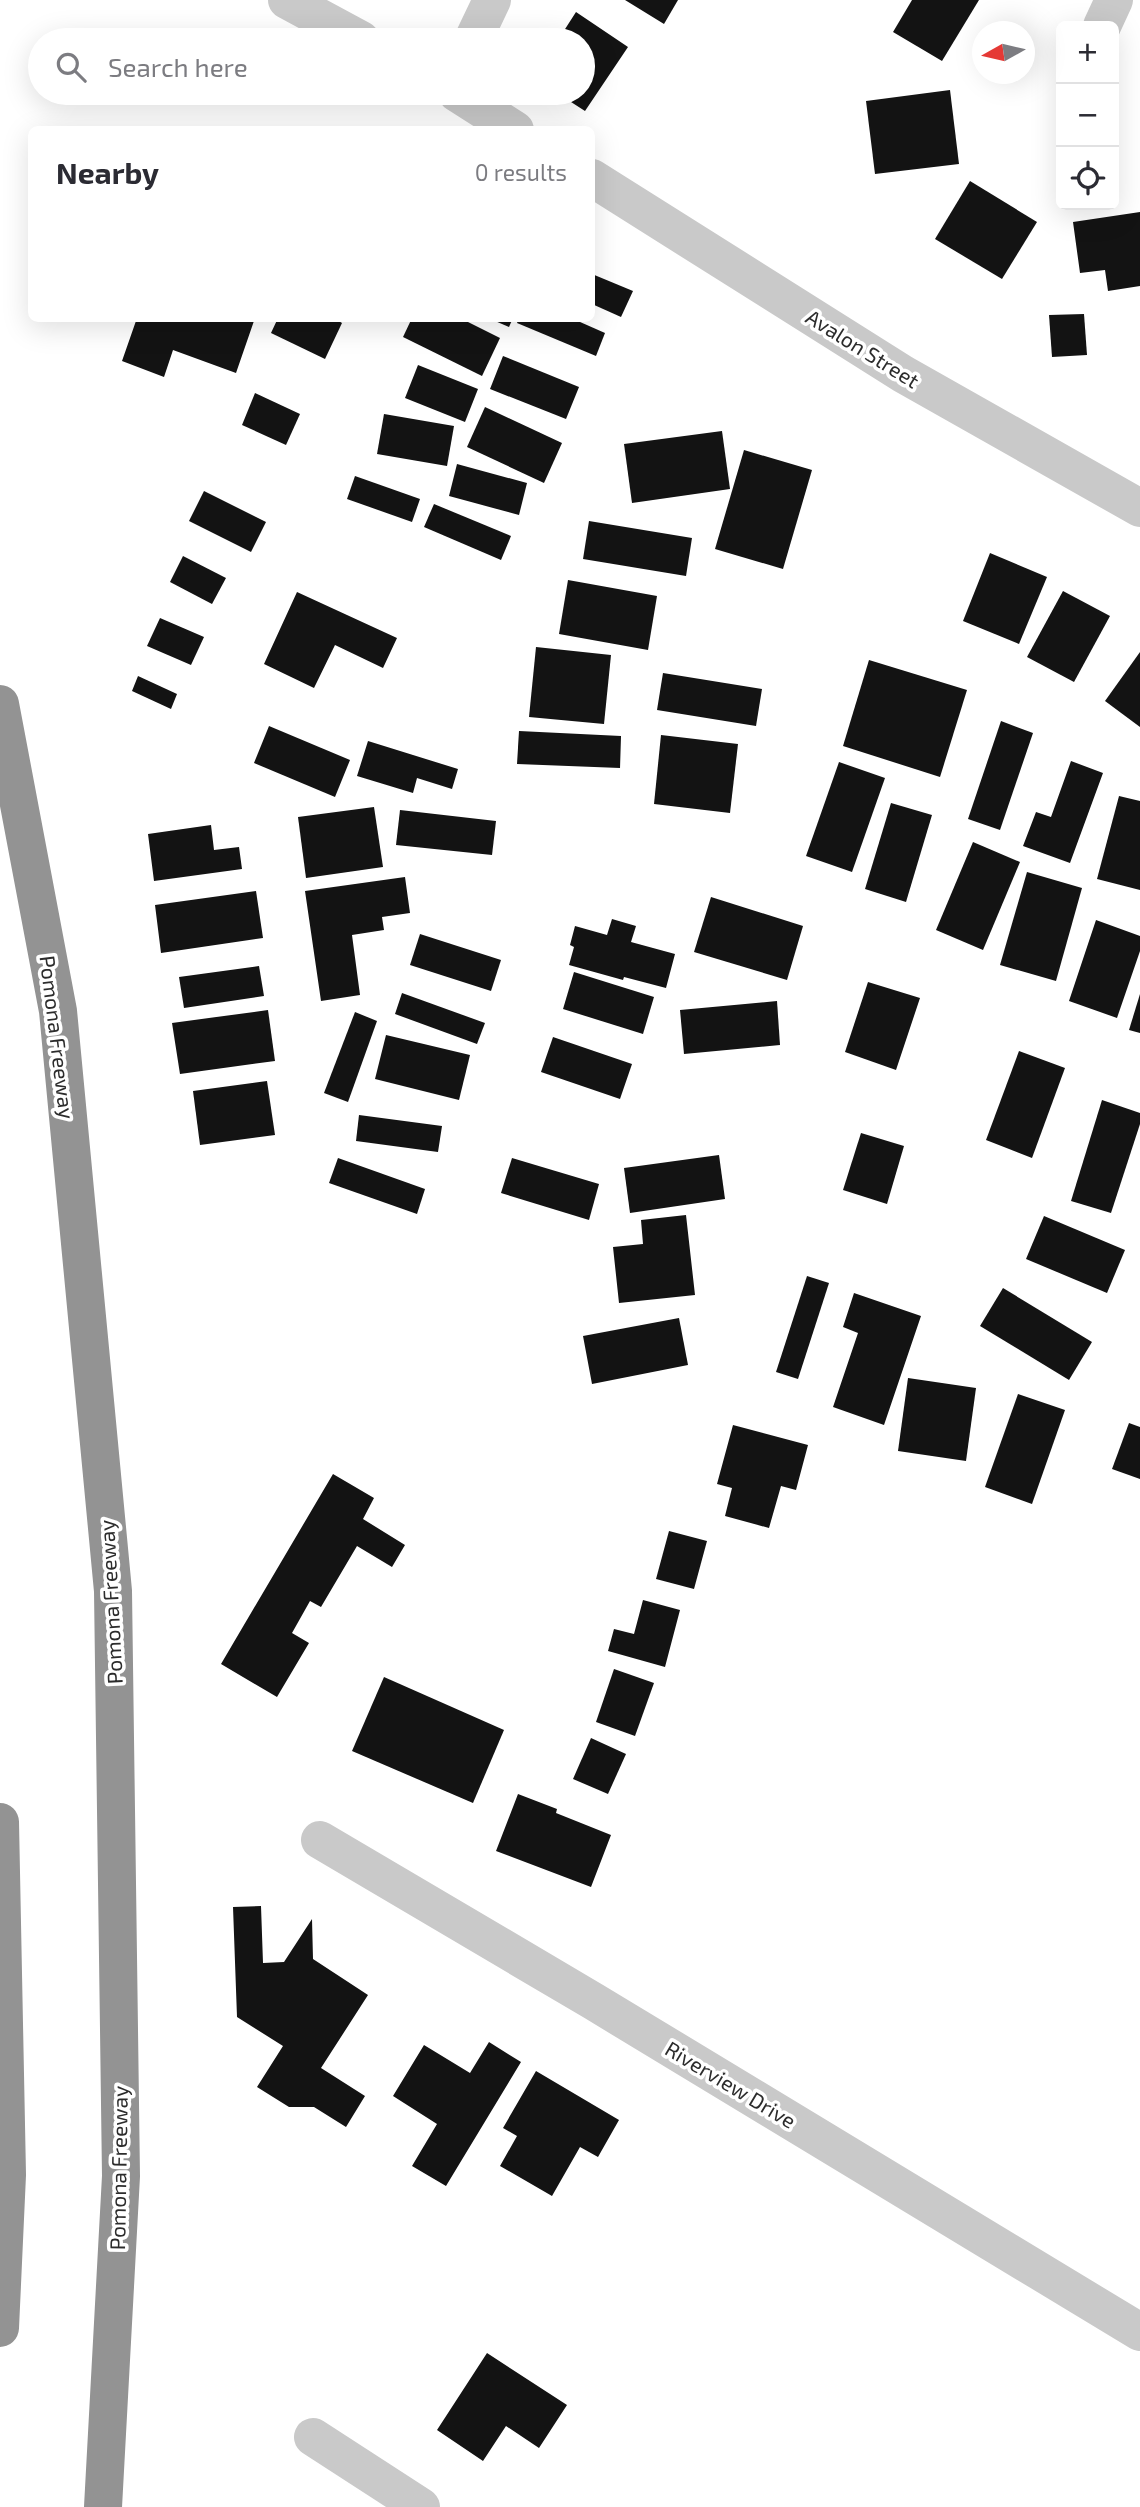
<!DOCTYPE html>
<meta charset="utf-8">
<style>
body{margin:0;font-family:"Exo 2",sans-serif;background:#f2f2f3;color:#2b2b33}
.controls{position:absolute;right:21px;top:21px;display:grid;overflow:hidden;border-radius:10px;box-shadow:0 7px 28px #0002}
.controls button{width:63px;height:63px;display:grid;place-items:center;padding:0;border:0;border-bottom:2px solid #e1e1e2;background:#fff;color:#2b2b33;font:35px sans-serif}
.compass{position:absolute;left:972px;top:21px;width:63px;height:63px;border-radius:50%;background:#fff;box-shadow:0 7px 28px #0002;rotate:262deg}
.list{margin:0;padding:0;list-style:none}
h2{display:flex;justify-content:space-between;align-items:center;height:91px;margin:0;padding:0 28px;font-size:30px}
h2 small{font-size:23px;font-weight:400;color:#7c7c81}
.icon{flex:none;width:38px;height:38px;fill:none;stroke:currentColor;stroke-width:2;stroke-linecap:round;stroke-linejoin:round}
.map{position:relative;flex:none;width:1140px;height:2507px;overflow:hidden}
.search{position:absolute;background:#fff;box-shadow:0 7px 28px #0002;left:28px;top:28px;width:567px;height:77px;display:flex;align-items:center;gap:18px;box-sizing:border-box;padding:0 24px;border-radius:38px;color:#7c7c81;font-size:26px}
.panel{position:absolute;background:#fff;box-shadow:0 7px 28px #0002;left:28px;top:126px;width:567px;height:196px;border-radius:10px}
.map>svg:first-child{display:block}
.building{fill:#131313}
.lines{fill:none;stroke-linecap:round;stroke-linejoin:round}
.minor{stroke:#c9c9c9;stroke-width:38}
.highway{stroke:#939393;stroke-width:38}
.labels{text-anchor:middle;dominant-baseline:central;stroke-width:7;stroke-linejoin:round;paint-order:stroke}
.street-label{font-size:21px;fill:#2c2c2c;stroke:#fff}
</style>
<div class="map">
<svg width="1140" height="2507" viewBox="0 0 1140 2507">
<rect width="100%" height="100%" fill="#fff"/>
<g class="building">
<path d="M625,0H678L664,24Z"/>
<path d="M912,0H979L942,61L893,32Z"/>
<path d="M576,12L628,47L585,111L557,93H583V40H558Z"/>
<path d="M950,90L959,164L875,174L866,101Z"/>
<path d="M970,181L1037,222L1002,279L935,239Z"/>
<path d="M1140,212V286L1108,291L1105,270L1080,273L1073,222Z"/>
<path d="M592,274L633,291L621,317L592,304Z"/>
<path d="M1084,314L1087,355L1052,357L1049,315Z"/>
<path d="M137,318H255L236,373L173,350L164,377L122,361Z"/>
<path d="M278,318H334L342,323L325,359L271,333Z"/>
<path d="M412,318H460L500,338L482,376L403,337Z"/>
<path d="M488,318H513L509,327Z"/>
<path d="M519,318H571L605,333L596,356L517,323Z"/>
<path d="M503,356L579,387L566,419L490,389Z"/>
<path d="M418,365L478,389L465,422L405,398Z"/>
<path d="M255,393L300,414L286,445L242,425Z"/>
<path d="M485,407L562,443L544,483L467,447Z"/>
<path d="M384,414L454,426L447,466L377,454Z"/>
<path d="M722,431L730,489L632,503L624,444Z"/>
<path d="M744,450L812,470L783,569L715,549Z"/>
<path d="M457,464L527,483L519,515L449,496Z"/>
<path d="M355,476L420,499L412,522L347,499Z"/>
<path d="M204,491L266,522L251,552L189,521Z"/>
<path d="M434,504L511,536L501,560L424,527Z"/>
<path d="M589,521L692,538L686,576L583,559Z"/>
<path d="M990,553L1047,577L1019,644L963,621Z"/>
<path d="M183,556L226,578L212,604L170,582Z"/>
<path d="M568,580L657,596L648,650L559,634Z"/>
<path d="M1063,591L1110,616L1074,682L1027,657Z"/>
<path d="M297,592L397,638L383,668L335,645L314,688L264,664Z"/>
<path d="M160,618L204,637L191,665L147,646Z"/>
<path d="M536,647L611,655L604,724L529,717Z"/>
<path d="M1140,652V727L1105,701Z"/>
<path d="M869,660L967,690L940,777L843,746Z"/>
<path d="M663,673L762,689L756,726L657,710Z"/>
<path d="M138,676L177,694L171,709L132,691Z"/>
<path d="M1001,721L1033,733L1000,830L968,819Z"/>
<path d="M269,726L350,760L335,797L254,763Z"/>
<path d="M519,731L621,736L620,768L517,764Z"/>
<path d="M661,735L738,744L730,813L654,804Z"/>
<path d="M368,741L458,769L452,789L417,778L413,793L357,776Z"/>
<path d="M1071,761L1103,773L1070,863L1023,846L1036,812L1051,817Z"/>
<path d="M839,762L885,778L852,872L806,856Z"/>
<path d="M1119,796L1140,801V890L1097,879Z"/>
<path d="M891,803L932,815L906,902L865,889Z"/>
<path d="M374,807L383,867L306,878L298,817Z"/>
<path d="M400,810L496,821L492,855L396,845Z"/>
<path d="M211,825L214,850L239,847L242,869L154,881L148,834Z"/>
<path d="M973,842L1020,862L983,950L936,930Z"/>
<path d="M1027,872L1082,888L1056,981L1000,965Z"/>
<path d="M405,877L410,913L382,917L384,930L352,935L360,995L321,1001L305,891Z"/>
<path d="M256,891L263,938L161,953L155,905Z"/>
<path d="M711,897L803,926L787,980L694,952Z"/>
<path d="M612,919L636,926L631,942L675,954L666,988L624,977L623,980L569,965L574,947L570,945L575,926L607,935Z"/>
<path d="M1096,920L1140,936V951L1117,1018L1069,1001Z"/>
<path d="M420,934L501,960L491,991L410,965Z"/>
<path d="M259,966L264,996L184,1008L179,977Z"/>
<path d="M574,972L654,997L643,1034L563,1009Z"/>
<path d="M868,982L920,998L896,1070L845,1052Z"/>
<path d="M402,993L485,1023L477,1044L395,1014Z"/>
<path d="M1140,994V1033L1129,1030Z"/>
<path d="M777,1001L780,1045L684,1054L680,1010Z"/>
<path d="M268,1010L275,1061L180,1074L172,1023Z"/>
<path d="M355,1012L377,1021L348,1102L324,1093Z"/>
<path d="M386,1035L470,1055L459,1100L375,1079Z"/>
<path d="M553,1037L632,1064L620,1099L541,1072Z"/>
<path d="M1019,1051L1065,1068L1032,1158L986,1140Z"/>
<path d="M267,1081L275,1135L200,1145L193,1091Z"/>
<path d="M1102,1100L1140,1113V1124L1111,1213L1071,1201Z"/>
<path d="M359,1115L442,1126L438,1152L356,1141Z"/>
<path d="M861,1133L904,1146L887,1204L843,1190Z"/>
<path d="M719,1155L725,1199L630,1213L624,1168Z"/>
<path d="M338,1158L425,1189L417,1214L329,1183Z"/>
<path d="M512,1158L599,1184L589,1220L501,1193Z"/>
<path d="M686,1215L695,1295L619,1303L613,1247L643,1244L641,1220Z"/>
<path d="M1044,1216L1125,1250L1107,1293L1026,1259Z"/>
<path d="M807,1276L829,1283L798,1379L776,1372Z"/>
<path d="M1003,1288L1092,1342L1069,1380L980,1326Z"/>
<path d="M854,1293L921,1316L884,1425L833,1407L858,1333L843,1327Z"/>
<path d="M679,1318L688,1365L592,1384L583,1336Z"/>
<path d="M908,1378L976,1388L966,1461L898,1451Z"/>
<path d="M1018,1394L1065,1410L1032,1504L985,1487Z"/>
<path d="M1129,1423L1140,1427V1479L1112,1469Z"/>
<path d="M733,1425L808,1445L796,1490L781,1486L769,1528L725,1516L732,1488L717,1484Z"/>
<path d="M333,1474L374,1498L363,1519L405,1545L392,1567L357,1546L321,1607L310,1601L292,1633L309,1643L277,1697L221,1664Z"/>
<path d="M669,1531L707,1541L694,1589L656,1579Z"/>
<path d="M643,1600L680,1610L665,1667L608,1651L614,1629L634,1634Z"/>
<path d="M614,1669L654,1683L635,1736L596,1722Z"/>
<path d="M384,1677L504,1730L473,1803L352,1751Z"/>
<path d="M591,1738L626,1754L608,1794L573,1779Z"/>
<path d="M518,1794L557,1809L556,1813L611,1835L591,1887L496,1851Z"/>
<path d="M261,1906L263,1963L284,1962L312,1919L313,1959L368,1995L321,2068L365,2096L346,2127L314,2107H289L257,2087L283,2046L237,2017L233,1907Z"/>
<path d="M489,2042L521,2062L446,2186L412,2166L437,2124L393,2096L424,2045L470,2073Z"/>
<path d="M536,2071L619,2120L598,2157L580,2147L552,2196L500,2166L517,2136L503,2128Z"/>
<path d="M487,2353L567,2405L539,2448L506,2426L483,2461L437,2430Z"/>
</g>
<g class="lines">
<g class="minor">
<path d="M287,0L361,40"/>
<path d="M1102,26L1114,0"/>
<path d="M473,40L492,0"/>
<path d="M457,93L515,130"/>
<path d="M592,178L903,374L1140,508"/>
<path d="M320,1840L593,2001L1140,2332"/>
<path d="M313,2437L421,2507"/>
</g>
<g class="highway">
<path d="M0,704L58,1011L113,1591L121,2176L103,2507"/>
<path d="M0,1822L7,2175L0,2328"/>
</g>
</g>
<g class="labels">
<g class="street-label">
<text transform="translate(863 348) rotate(32)">Avalon Street</text>
<text transform="translate(58 1037) rotate(83)">Pomona Freeway</text>
<text transform="translate(110 1602) rotate(-93)">Pomona Freeway</text>
<text transform="translate(731 2084) rotate(31)">Riverview Drive</text>
<text transform="translate(118 2168) rotate(-89)">Pomona Freeway</text>
</g>
</g>
</svg>
<div class="controls">
<button>+</button>
<button>−</button>
<button><svg class="icon" aria-label="locate" viewBox="0 0 24 24"><circle cx="12" cy="12" r="6"/><path d="M12 2v4M12 18v4M2 12h4M18 12h4"/></svg></button>
</div>
<svg class="compass" viewBox="-18 -18 36 36"><path d="M0-13l5 13h-10z" fill="#e53935"/><path d="M0 13l5-13h-10z" fill="#7c7c81"/></svg>
<div class="search"><svg class="icon" aria-label="search" viewBox="0 0 24 24"><circle cx="10" cy="10" r="6"/><path d="M15 15l6 6"/></svg>Search here</div>
<section class="panel">
<h2>Nearby<small>0 results</small></h2>
<ul class="list">
</ul>
</section>
</div>
